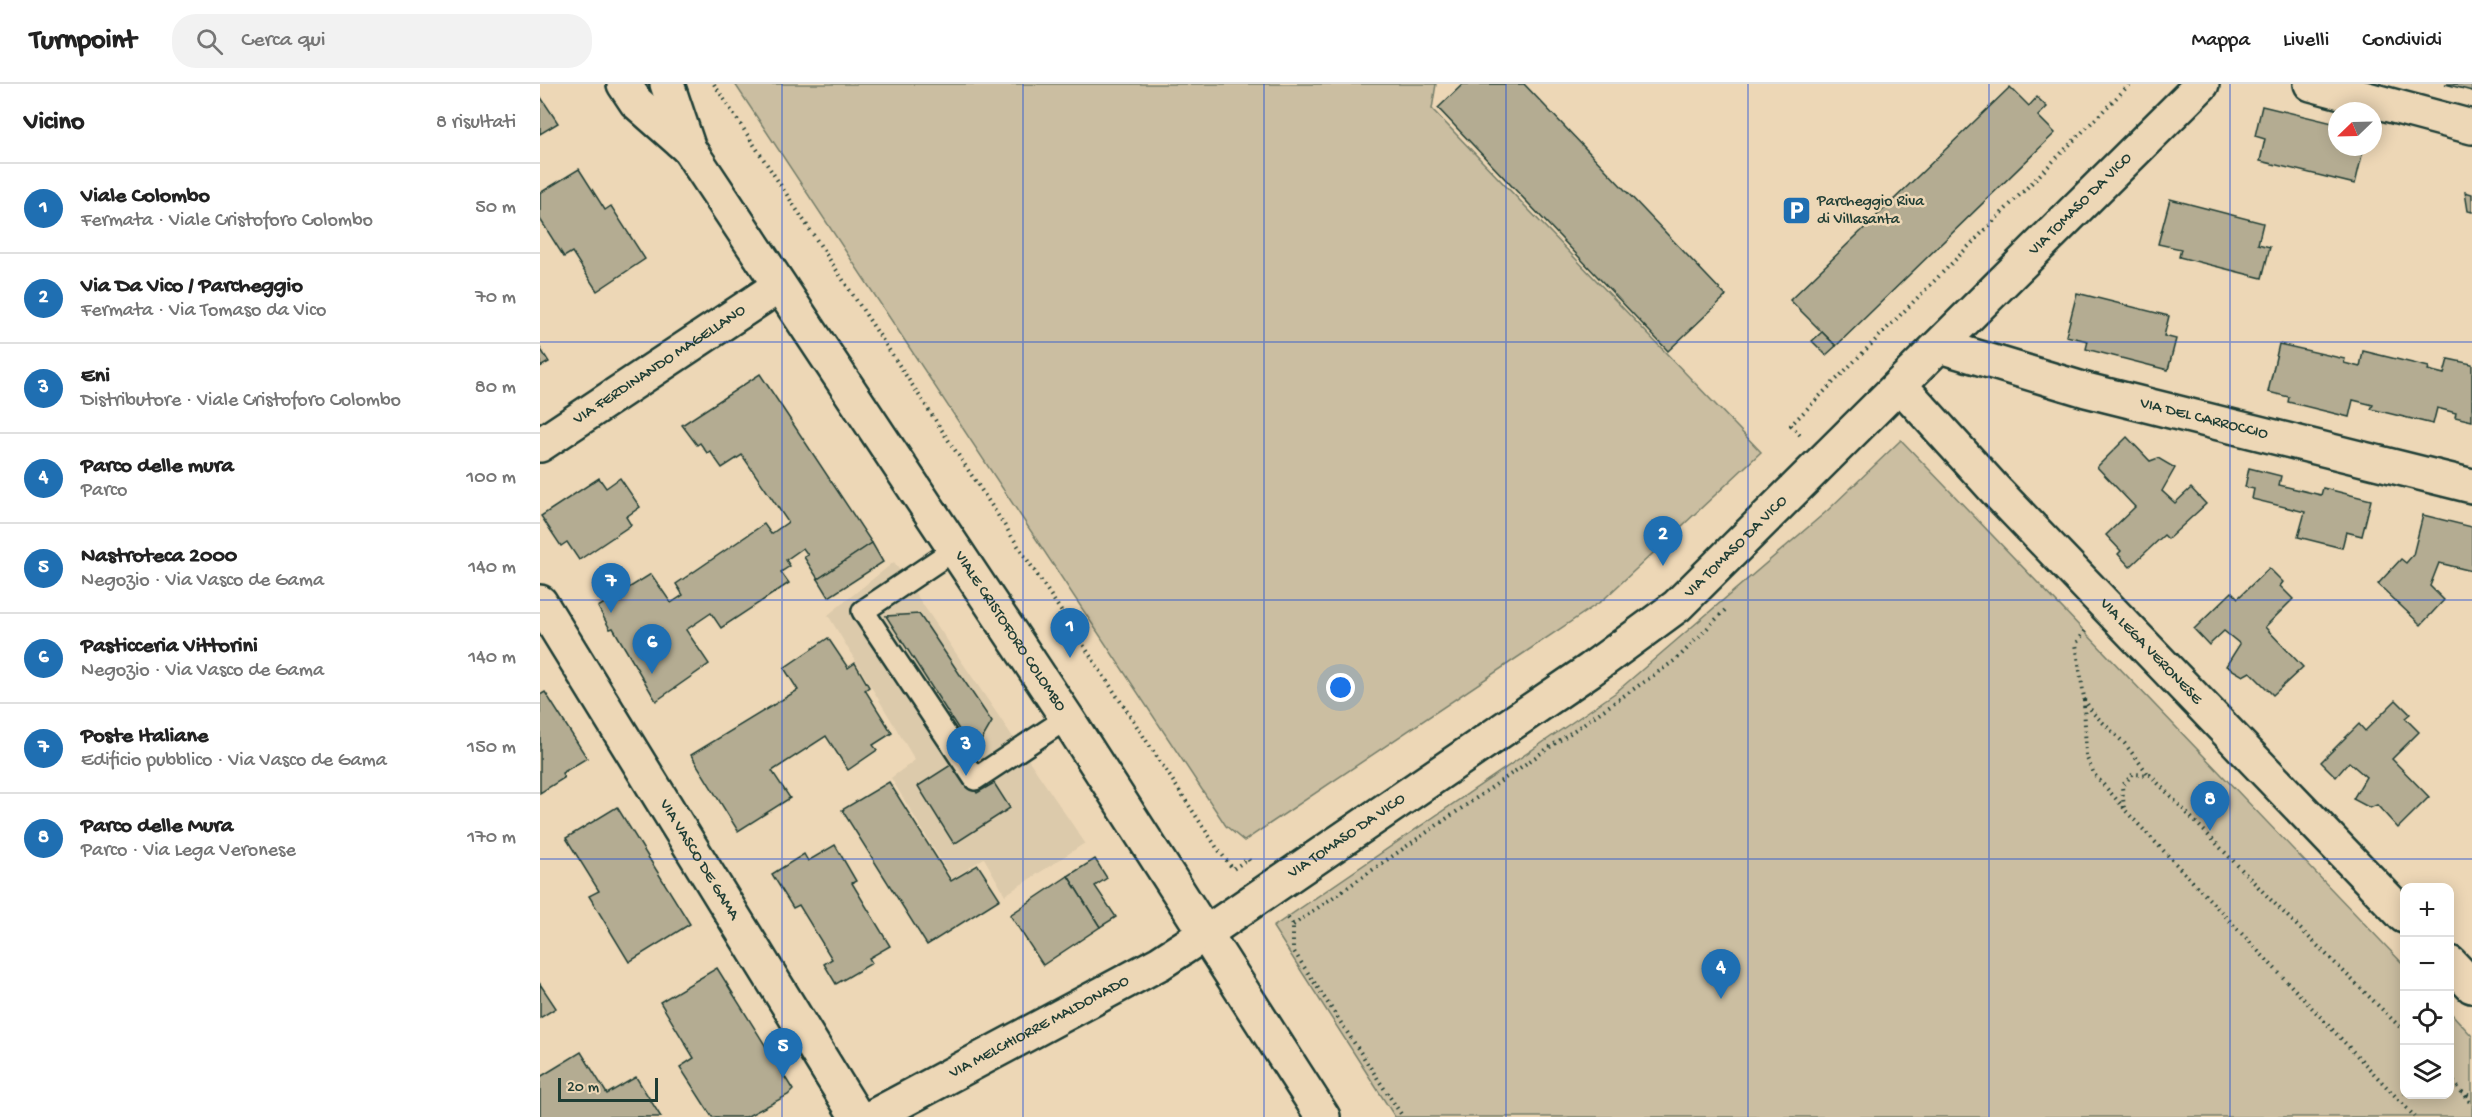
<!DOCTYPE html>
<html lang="it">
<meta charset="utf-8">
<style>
body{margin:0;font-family:"Gochi Hand",sans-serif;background:#f2f2f2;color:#222}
.controls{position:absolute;right:18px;bottom:18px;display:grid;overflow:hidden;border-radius:12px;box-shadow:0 3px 15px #0003}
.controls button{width:54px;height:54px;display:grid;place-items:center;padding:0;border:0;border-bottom:2px solid #e0e0e0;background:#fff;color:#222;font:30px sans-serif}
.compass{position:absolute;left:1788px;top:18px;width:54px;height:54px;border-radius:50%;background:#fff;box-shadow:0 3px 15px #0003;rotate:247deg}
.scale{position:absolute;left:18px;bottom:15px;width:100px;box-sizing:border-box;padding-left:6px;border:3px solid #1f3d34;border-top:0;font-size:16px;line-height:21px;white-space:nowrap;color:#1f3d34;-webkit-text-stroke:4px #edd7b6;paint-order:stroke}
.you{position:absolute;left:801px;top:604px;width:21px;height:21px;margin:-15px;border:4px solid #fff;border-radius:50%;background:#1a73e8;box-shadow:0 0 0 9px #1a73e833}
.badge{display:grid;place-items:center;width:39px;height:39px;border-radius:50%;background:#1f6fb2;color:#fff;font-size:20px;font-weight:700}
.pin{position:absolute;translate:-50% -50px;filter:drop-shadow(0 2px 3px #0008)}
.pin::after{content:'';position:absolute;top:32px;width:21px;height:18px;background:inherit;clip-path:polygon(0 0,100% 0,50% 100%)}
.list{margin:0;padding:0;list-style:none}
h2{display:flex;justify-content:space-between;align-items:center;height:78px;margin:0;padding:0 24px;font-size:26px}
h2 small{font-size:20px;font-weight:400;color:#767676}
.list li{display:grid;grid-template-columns:39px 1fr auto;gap:18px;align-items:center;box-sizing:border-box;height:90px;padding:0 24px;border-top:2px solid #e0e0e0}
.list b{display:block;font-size:22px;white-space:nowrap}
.list p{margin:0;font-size:20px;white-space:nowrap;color:#767676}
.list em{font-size:20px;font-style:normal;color:#767676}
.icon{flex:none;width:33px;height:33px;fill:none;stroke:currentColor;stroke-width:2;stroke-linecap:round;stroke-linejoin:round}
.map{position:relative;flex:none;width:1932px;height:1033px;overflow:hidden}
header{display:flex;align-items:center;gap:36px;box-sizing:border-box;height:84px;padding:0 30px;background:#fff;border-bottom:2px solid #e0e0e0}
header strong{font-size:28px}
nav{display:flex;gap:33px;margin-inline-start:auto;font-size:21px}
.search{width:420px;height:54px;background:#f2f2f2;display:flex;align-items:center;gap:15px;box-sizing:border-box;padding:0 21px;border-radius:24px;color:#767676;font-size:22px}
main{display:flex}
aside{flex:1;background:#fff}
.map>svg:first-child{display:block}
.built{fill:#dccaab}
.green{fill:#cbbea1;stroke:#757e6a;stroke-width:1.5}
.building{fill:#b4ac92;stroke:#1f3d34;stroke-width:1.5}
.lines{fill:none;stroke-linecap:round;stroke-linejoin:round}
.lane-casing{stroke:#1f3d34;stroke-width:26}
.street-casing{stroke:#1f3d34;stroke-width:38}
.secondary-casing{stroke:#1f3d34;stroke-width:38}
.path{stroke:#1f3d34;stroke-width:4;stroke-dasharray:1.5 4.5;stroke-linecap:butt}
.lane{stroke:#edd7b6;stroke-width:21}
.street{stroke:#edd7b6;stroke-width:33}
.secondary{stroke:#edd7b6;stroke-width:33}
.grid{fill:none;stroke:#1d4ed8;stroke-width:1.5;stroke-opacity:0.55}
.labels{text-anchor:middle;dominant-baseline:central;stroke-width:5;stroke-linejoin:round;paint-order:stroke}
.poi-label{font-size:16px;fill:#1f3d34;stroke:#edd7b6;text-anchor:start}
.street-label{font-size:16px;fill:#1f3d34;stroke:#edd7b6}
</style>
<header>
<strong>Turnpoint</strong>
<div class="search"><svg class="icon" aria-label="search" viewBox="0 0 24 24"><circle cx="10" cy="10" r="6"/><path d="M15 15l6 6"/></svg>Cerca qui</div>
<nav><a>Mappa</a><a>Livelli</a><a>Condividi</a></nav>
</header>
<main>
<aside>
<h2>Vicino<small>8 risultati</small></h2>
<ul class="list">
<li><span class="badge">1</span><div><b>Viale Colombo</b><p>Fermata · Viale Cristoforo Colombo</p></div><em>50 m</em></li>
<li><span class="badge">2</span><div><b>Via Da Vico / Parcheggio</b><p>Fermata · Via Tomaso da Vico</p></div><em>70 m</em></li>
<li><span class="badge">3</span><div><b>Eni</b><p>Distributore · Viale Cristoforo Colombo</p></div><em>80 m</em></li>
<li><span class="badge">4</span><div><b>Parco delle mura</b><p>Parco</p></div><em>100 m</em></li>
<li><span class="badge">5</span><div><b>Nastroteca 2000</b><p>Negozio · Via Vasco de Gama</p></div><em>140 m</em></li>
<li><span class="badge">6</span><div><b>Pasticceria Vittorini</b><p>Negozio · Via Vasco de Gama</p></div><em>140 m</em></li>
<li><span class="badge">7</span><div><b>Poste Italiane</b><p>Edificio pubblico · Via Vasco de Gama</p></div><em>150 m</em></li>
<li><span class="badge">8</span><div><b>Parco delle Mura</b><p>Parco · Via Lega Veronese</p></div><em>170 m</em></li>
</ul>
</aside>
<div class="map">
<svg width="1932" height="1033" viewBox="0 0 1932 1033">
<rect width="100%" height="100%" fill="#edd7b6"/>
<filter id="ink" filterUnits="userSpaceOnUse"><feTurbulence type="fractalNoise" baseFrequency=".0167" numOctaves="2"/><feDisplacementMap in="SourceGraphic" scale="12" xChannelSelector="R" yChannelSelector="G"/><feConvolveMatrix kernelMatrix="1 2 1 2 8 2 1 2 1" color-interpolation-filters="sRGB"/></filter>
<g filter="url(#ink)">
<path class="built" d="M354,478L545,759L465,811L444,774L412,795L351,694L375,676L288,531Z"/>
<g class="green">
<path d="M195,0H896L892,25L1221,368L1063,516L704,757L686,742Z"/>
<path d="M1361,356L1864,881V1010H1910V928L1932,952V1033H855L733,843L1075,609L1287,427Z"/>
</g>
<g class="building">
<path d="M923,0H984L1186,212L1128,267L898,24Z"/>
<path d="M1905,0H1932V7Z"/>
<path d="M1470,3L1489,22L1497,13L1507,23L1498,32L1515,49L1296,262L1250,216Z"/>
<path d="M0,12L18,39L0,50Z"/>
<path d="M1722,22L1797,40V63H1824L1815,100L1720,77L1725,55L1715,52Z"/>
<path d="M39,85L65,126L71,122L105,175L57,207L32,168L24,173L0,135V109Z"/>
<path d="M1925,108L1932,110V128L1928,127Z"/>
<path d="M1630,115L1723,139L1718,160L1730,163L1722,194L1639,173L1641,165L1618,160Z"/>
<path d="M1537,209L1629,232L1624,252L1636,255L1628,286L1546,265L1548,257L1526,252Z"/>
<path d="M1282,248L1296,262L1286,271L1272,257Z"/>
<path d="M1739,260L1805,275L1804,279L1820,283L1823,267L1889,283L1888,286L1904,290L1908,275L1932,280V337L1915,333L1916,329L1897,324L1893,340L1831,325L1833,321L1813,316L1809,333L1748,318L1749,313L1728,308Z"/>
<path d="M0,264L9,278L0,283Z"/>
<path d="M220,290L332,459L278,495L264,473L268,471L263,464L246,476L250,482L241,488L249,499L181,544L171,529L146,546L169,580L116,617L73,544L70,545L58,523L111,490L131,519L143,511L136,500L224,440L231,450L248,438L202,371L182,384L170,367L167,369L160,359L157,361L142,341Z"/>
<path d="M1587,353L1610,377L1618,374L1635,384L1622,407L1635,419L1651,404L1666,420L1628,455L1624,451L1590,483L1578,470L1581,467L1566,451L1595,423L1557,383Z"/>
<path d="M1709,384L1741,392L1739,401L1781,411L1783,404L1831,416L1822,452L1806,448L1802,464L1758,453L1765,428L1712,415L1714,405L1705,403Z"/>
<path d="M59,394L66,404L80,394L100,423L86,433L91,441L39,476L27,458L21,462L1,432Z"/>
<path d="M1883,431L1932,443V487L1899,479L1890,502L1904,516L1881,541L1838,500L1861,475L1866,479L1873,471Z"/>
<path d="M332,459L343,478L289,513L278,495Z"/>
<path d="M1729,484L1743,498L1740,502L1753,515L1725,543L1763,583L1733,611L1710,588L1703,592L1686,582L1700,560L1684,547L1669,561L1654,545L1692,508L1698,514Z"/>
<path d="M379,530L452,638L434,669L346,532Z"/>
<path d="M288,554L308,584L315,579L329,603L325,606L352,649L333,661L337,666L308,686L286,652L232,687L250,714L198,747L151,671L258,606L244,584Z"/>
<path d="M5,608L47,674L22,689L24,694L0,709V611Z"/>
<path d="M1856,616L1870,630L1865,634L1879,648L1852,675L1889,713L1858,744L1837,721L1830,724L1813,715L1826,693L1809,678L1796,693L1781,678L1819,640L1825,647Z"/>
<path d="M417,677L437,709L454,699L470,724L414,760L378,702Z"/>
<path d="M349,698L411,797L438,781L460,815L387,861L302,726Z"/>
<path d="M77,723L150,840L89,878L49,812L59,807L26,754Z"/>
<path d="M295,761L316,797L312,799L350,862L329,874L332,879L296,900L284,880L292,875L259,821L253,824L232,790L264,770L268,777Z"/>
<path d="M555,775L567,794L555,802L576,833L560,843L528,792Z"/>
<path d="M528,792L560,843L503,881L470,831Z"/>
<path d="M177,884L253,1006L248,1011L206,1033H172L140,983L154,974L120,918Z"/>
<path d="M0,900L16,924L0,934Z"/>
<path d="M41,968L67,1010L96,993L121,1033H0V993Z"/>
</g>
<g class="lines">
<defs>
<path id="lane" d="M415,465L323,527L435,695L527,634"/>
<g id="street">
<path d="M1771,0L1932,43"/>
<path id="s1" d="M1400,262L1546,306L1932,402"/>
<path id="s2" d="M1360,301L1458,409L1864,832"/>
<path id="s3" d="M0,361L239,202"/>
<path id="s4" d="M0,518L317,1033"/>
<path d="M1910,879L1932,902"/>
<path id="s5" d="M332,1033L620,879L666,849"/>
</g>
<g id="secondary">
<path d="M84,0L96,18L148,64"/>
<path id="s6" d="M127,0L149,65L527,634L783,1033"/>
<path id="s7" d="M666,849L1050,586L1137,522L1662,0"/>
</g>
</defs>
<use href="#lane" class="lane-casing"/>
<use href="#street" class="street-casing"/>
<use href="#secondary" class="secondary-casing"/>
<g class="path">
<path d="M174,0L677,764L693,785L708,775L710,778"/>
<path d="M1260,351L1251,341L1590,0"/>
<path d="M1545,547L1536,560L1544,614L1546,672L1554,690L1584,724"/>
<path d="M1544,615L1553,629L1585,660L1609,691"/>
<path d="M748,834L753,841V866L863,1033"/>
<path d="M753,841L1137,575L1187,524"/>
<path d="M1864,947L1731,816L1610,691L1593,690L1582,702L1584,725L1875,1033"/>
<path d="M1910,993L1932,1021"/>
<path d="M1922,1008L1932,1013"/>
</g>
<use href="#lane" class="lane"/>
<use href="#street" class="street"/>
<use href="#secondary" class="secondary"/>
</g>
</g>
<path class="grid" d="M242,0V1033M483,0V1033M724,0V1033M966,0V1033M1208,0V1033M1449,0V1033M1690,0V1033M0,258H1932M0,516H1932M0,775H1932"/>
<defs>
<symbol id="parking-square" viewBox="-11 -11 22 22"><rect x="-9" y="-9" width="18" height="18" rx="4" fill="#1f6fb2" stroke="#edd7b6"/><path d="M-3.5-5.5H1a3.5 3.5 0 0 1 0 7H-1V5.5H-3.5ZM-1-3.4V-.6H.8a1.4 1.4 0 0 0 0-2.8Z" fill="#fff"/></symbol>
</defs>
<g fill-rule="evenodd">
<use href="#parking-square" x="1240" y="110" width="33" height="33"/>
</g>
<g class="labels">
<g class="poi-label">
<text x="1277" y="118">Parcheggio Riva<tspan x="1277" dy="18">di Villasanta</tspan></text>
</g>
<g class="street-label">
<text stroke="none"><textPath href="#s7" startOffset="1143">VIA TOMASO DA VICO</textPath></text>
<text stroke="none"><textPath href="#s3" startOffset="144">VIA FERDINANDO MAGELLANO</textPath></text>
<text stroke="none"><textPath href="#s1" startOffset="274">VIA DEL CARROCCIO</textPath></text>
<text stroke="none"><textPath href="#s7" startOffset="657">VIA TOMASO DA VICO</textPath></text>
<text stroke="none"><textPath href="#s6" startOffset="648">VIALE CRISTOFORO COLOMBO</textPath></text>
<text stroke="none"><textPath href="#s2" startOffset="366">VIA LEGA VERONESE</textPath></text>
<text stroke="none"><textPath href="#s7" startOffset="171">VIA TOMASO DA VICO</textPath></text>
<text stroke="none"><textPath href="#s4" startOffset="303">VIA VASCO DE GAMA</textPath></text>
<text stroke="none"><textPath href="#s5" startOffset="190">VIA MELCHIORRE MALDONADO</textPath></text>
</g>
</g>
</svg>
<div class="controls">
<button>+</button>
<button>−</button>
<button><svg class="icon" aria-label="locate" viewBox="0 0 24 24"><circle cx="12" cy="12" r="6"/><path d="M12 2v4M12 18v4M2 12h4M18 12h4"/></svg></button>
<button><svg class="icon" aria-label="layers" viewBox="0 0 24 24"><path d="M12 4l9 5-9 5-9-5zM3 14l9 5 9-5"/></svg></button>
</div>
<svg class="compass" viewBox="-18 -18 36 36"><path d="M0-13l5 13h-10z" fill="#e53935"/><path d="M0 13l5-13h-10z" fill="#767676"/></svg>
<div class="scale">20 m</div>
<div class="you"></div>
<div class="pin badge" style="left:530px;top:574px">1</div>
<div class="pin badge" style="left:1123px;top:482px">2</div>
<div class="pin badge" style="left:426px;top:692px">3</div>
<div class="pin badge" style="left:1181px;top:915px">4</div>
<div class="pin badge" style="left:243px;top:994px">5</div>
<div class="pin badge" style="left:112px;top:590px">6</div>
<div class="pin badge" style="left:71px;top:529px">7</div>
<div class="pin badge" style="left:1670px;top:747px">8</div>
</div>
</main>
